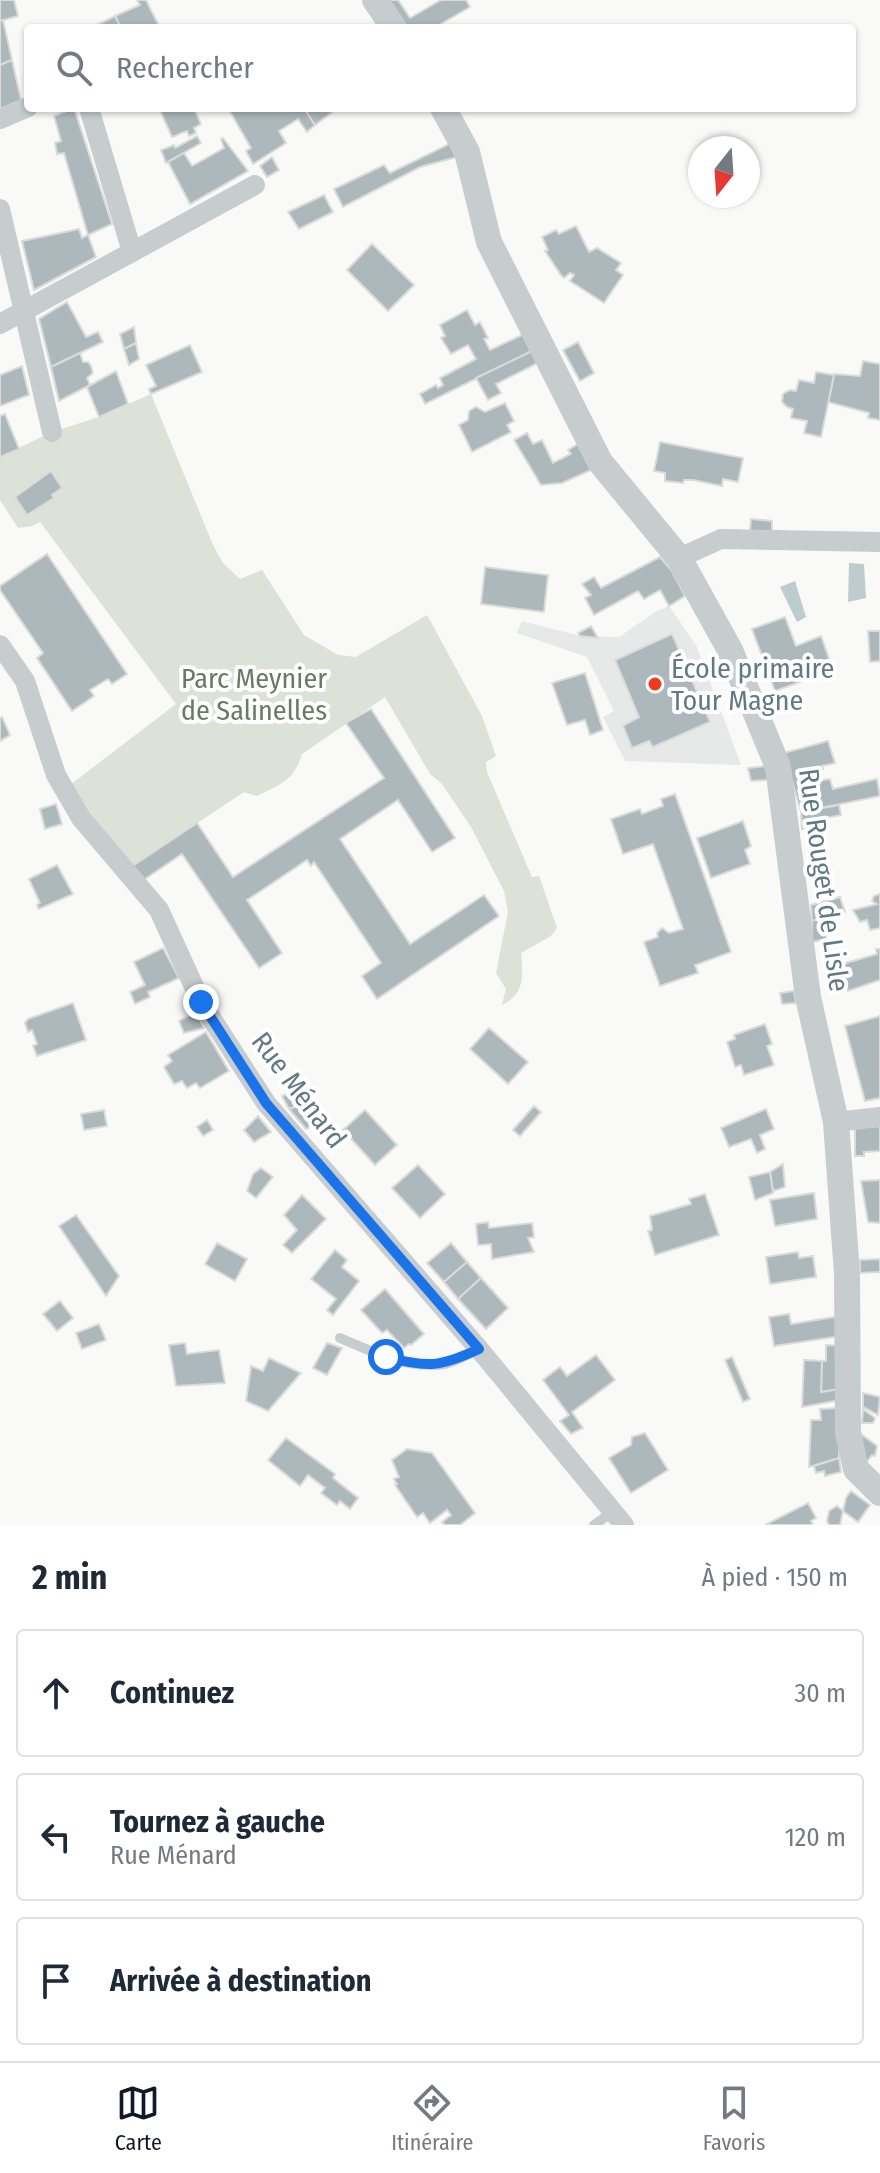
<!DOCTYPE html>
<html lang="fr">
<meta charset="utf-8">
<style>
body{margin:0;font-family:"Fira Sans Condensed",sans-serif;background:#f6f6f7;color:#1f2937}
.compass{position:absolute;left:688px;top:136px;width:72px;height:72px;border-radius:50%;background:#fff;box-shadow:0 2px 6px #0004;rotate:197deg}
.stop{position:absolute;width:24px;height:24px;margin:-18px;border:6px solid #1a73e8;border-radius:50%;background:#fff}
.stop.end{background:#1a73e8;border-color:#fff;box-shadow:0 2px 8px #0008}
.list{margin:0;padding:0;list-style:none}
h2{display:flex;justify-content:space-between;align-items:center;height:104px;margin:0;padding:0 32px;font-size:34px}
h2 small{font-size:26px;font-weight:400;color:#747a83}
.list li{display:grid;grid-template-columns:52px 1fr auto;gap:24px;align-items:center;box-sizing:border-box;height:128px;margin:0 16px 16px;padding:0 16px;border:2px solid #e0e1e3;border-radius:8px}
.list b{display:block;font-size:30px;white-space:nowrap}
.list p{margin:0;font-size:26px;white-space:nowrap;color:#747a83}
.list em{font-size:26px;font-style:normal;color:#747a83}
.icon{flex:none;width:44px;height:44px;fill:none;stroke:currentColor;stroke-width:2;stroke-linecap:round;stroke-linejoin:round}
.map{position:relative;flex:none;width:880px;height:1525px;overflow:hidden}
.search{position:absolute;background:#fff;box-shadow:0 2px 6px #0004;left:24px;right:24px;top:24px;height:88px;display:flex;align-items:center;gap:20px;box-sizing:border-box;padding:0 28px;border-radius:8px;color:#747a83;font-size:30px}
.sheet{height:536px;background:#fff}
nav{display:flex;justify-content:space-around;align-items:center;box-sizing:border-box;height:112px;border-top:2px solid #e0e1e3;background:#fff;font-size:22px;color:#747a83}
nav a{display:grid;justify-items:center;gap:4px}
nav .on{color:#111827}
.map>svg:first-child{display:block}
.built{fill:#e7e9e8}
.green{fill:#dce2d7}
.water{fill:#bdcccf}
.building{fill:#adb8bc;stroke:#dbdbd9;stroke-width:2}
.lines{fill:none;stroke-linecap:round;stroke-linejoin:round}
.service{stroke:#c7cccf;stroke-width:10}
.minor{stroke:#c7cccf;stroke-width:20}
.tertiary{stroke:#c7cccf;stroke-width:26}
.route{stroke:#1a73e8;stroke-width:10}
.poi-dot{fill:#f1391f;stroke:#fff;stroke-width:3}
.labels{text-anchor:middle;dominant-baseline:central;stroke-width:8;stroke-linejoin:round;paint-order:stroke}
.poi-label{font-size:28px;fill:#627984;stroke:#fff;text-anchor:start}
.park-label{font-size:28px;fill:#697b61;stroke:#fff}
.street-label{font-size:28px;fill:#627984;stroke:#fff}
</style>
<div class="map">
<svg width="880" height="1525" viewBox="0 0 880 1525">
<rect width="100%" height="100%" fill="#f9f9f7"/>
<path class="built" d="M669,606L696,645L741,765L625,761L603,717L614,711L587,657L517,633L522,621L580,636L619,637L655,612Z"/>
<path class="green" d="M151,394L213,545L223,563L240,579L262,570L304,635L338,655L356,657L427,615L482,716L496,756L486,762L487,772L532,877L539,876L557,928L551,936L521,953C523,976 525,994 502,1005L506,989L496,973L508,912L504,891L471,827L442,784L430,774L385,697L302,754C294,781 281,784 257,796L244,792L131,867L104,834L70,785L176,704L40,522L32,526L18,528L0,500V457L52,432L99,417Z"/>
<g class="water">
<path d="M849,563L864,564L866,598L848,602Z"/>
<path d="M795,581L806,617L797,622L780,587Z"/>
</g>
<g class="building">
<path d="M0,0H14L18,16L0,21Z"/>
<path d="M137,0H146L160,28H121L115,16L140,5Z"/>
<path d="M388,0H398L410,18L441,0H466L470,7L439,25L441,28H407Z"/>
<path d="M115,16L121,28H91Z"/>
<path d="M3,20L12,60L0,65V21Z"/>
<path d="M12,60L21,100L0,109V65Z"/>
<path d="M74,108L112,224L88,235L64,153L57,154L55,143L61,141L54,116Z"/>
<path d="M159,108H194L201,124L194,128L196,133L189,136L187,131L172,137Z"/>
<path d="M228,108H304L315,125L307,132L298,119L279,131L286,143L253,164L246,151L251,148Z"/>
<path d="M304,108H338L315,125Z"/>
<path d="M197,136L201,143L166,163L161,150L174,145L175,148Z"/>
<path d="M223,138L248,171L190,204L168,162L184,153L192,166L224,148L221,139Z"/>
<path d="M451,143L457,157L420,167L343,207L334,189L384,165L390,173Z"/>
<path d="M272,157L279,170L267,177L260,166Z"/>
<path d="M324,195L333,212L299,229L288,212Z"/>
<path d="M576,226L589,252L597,248L621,263L616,270L623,275L604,303L570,281L574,275L570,273L564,278L561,275L545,251L548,250L542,237L556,230L559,234Z"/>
<path d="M79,229L82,238L88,235L96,257L34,290L22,241Z"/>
<path d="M372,244L414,285L388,311L347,270Z"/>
<path d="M67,302L86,337L98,332L103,342L51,367L39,319Z"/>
<path d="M467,310L475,325L480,322L488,338L484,339L490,350L524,334L532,351L425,404L420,394L436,385L438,388L443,385L440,378L476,359L468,345L451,354L441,338L445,336L440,325Z"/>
<path d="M134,327L136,343L124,349L120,334Z"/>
<path d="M578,342L594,373L580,381L563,350Z"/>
<path d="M136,343L139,359L129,365L124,349Z"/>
<path d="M190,345L202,372L151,394L149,389L156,386L146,365Z"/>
<path d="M532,351L538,363L496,384L501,393L488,400L476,378Z"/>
<path d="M80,353L83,362H88L91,366L93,373L87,378L90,385L59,401L51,367Z"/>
<path d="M863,361L880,364V420L868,418L869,413L828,402L834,374L860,376Z"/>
<path d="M22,366L29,395L0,406V375Z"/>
<path d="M116,371L128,404L99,417L87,387Z"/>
<path d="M816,372L834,375L821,437L804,433L807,421L791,418L793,409L787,407L782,402L783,394L790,390L796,391L799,380L814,383Z"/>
<path d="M505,403L514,421L507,425L511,432L472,452L459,425L468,420L469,411L476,407L485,412Z"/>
<path d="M5,414L19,449L0,457V416Z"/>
<path d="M527,433L533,444L542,440L553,463L571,454L568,450L578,444L591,470L562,483L541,485L514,440Z"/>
<path d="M660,442L743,458L738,482L723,479L722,486L693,480H684L683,483L665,481V473L654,471Z"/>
<path d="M51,471L62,488L52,495L54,498L27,515L15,497Z"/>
<path d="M751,519L772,521V533L750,531Z"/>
<path d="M47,554L127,674L112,684L108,679L90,690L94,696L72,711L37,658L43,653L0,590V586Z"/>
<path d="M660,557L672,571L685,596L669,606L660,590L644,599L638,591L594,615L585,598L591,595L582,584L594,577L601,588Z"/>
<path d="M485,567L548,575L544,612L481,604Z"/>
<path d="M785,617L796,646L821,636L833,670L775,691L752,629Z"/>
<path d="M591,626L598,638L580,636L578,633Z"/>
<path d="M868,631H880V661L870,662Z"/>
<path d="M672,634L710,722L653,747L649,741L632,748L623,726L639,717L615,660Z"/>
<path d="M585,673L603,730L590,735L585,720L567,725L552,683Z"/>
<path d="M371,709L455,838L432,852L398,800L340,839L410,944L484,895L499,916L377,999L362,976L381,963L314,862L311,866L307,860L247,900L282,953L259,968L182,854L142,881L131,867L197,823L233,877L384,778L346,723Z"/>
<path d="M2,717L10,735L0,741V718Z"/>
<path d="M828,741L835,763L822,766L823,769L808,770L810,782L830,779L833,789L877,779L880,796L801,812L784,753Z"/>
<path d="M766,766L768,780L751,781L748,768Z"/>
<path d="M675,794L731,952L695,965L698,973L660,986L644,942L658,937L657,933L662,928L669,933L683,929L653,844L623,854L611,819L640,809L642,814L663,806L661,799Z"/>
<path d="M56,804L62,824L45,829L40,809Z"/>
<path d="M839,805L841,815L820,819L821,825L802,829L801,812Z"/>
<path d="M743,821L751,846L745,850L750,864L711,878L697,838Z"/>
<path d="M57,865L73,894L39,909L37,905L40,903L29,879Z"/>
<path d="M880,894V928L870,930L867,920L860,922L853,910L877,904L872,901L874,896Z"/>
<path d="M840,897L845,912L812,921L811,905Z"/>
<path d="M825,917L826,939L812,942V921Z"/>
<path d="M163,948L179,978L148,992L150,997L135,1004L130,992L145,985L134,962Z"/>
<path d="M876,949H880V980L848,991L839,965L877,954Z"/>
<path d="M794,991L796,1003L782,1004L780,993Z"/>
<path d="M73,1003L86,1040L37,1056L33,1046L37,1044L32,1030L28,1032L25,1023L28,1019Z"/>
<path d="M196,1012L204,1028L184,1033L179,1021Z"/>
<path d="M880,1016V1098L865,1101L845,1026Z"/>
<path d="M765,1024L772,1044L767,1046L774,1065L744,1075L741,1065L735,1067L727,1042L735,1039L734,1035Z"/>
<path d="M489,1028L528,1062L508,1084L470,1049Z"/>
<path d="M206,1032L229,1071L200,1088L196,1083L187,1088L182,1081L174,1084L164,1067L172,1061L168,1055Z"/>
<path d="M292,1092L298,1106L289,1109L282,1096Z"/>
<path d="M311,1101L326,1120L306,1129L289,1109Z"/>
<path d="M534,1106L541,1112L520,1136L513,1130Z"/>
<path d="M766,1109L774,1129L760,1135L765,1149L757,1153L751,1139L729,1147L721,1128Z"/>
<path d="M104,1110L107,1126L84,1130L81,1114Z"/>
<path d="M365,1110L397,1145L375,1165L343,1130Z"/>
<path d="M258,1116L271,1132L254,1142L244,1130Z"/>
<path d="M207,1120L213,1130L203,1136L197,1127Z"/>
<path d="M880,1126V1151L864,1152V1156H855V1127Z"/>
<path d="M783,1164L785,1187L773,1191L770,1172Z"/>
<path d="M418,1165L445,1194L420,1218L392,1188Z"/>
<path d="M261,1168L273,1177L256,1198L247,1191L253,1174Z"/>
<path d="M770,1172L773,1193L755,1200L749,1177Z"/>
<path d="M880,1180V1223L868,1222L861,1181Z"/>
<path d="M814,1193L817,1219L775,1226L770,1200Z"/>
<path d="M705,1194L719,1235L655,1255L648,1231L652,1230L650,1216L691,1204L689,1199Z"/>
<path d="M302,1195L326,1219L292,1253L283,1245L297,1230L284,1215Z"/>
<path d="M76,1215L119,1276L106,1296L59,1226Z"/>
<path d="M488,1222L489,1228L532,1223L534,1237L528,1238L534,1252L492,1259L491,1244L478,1245L476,1224Z"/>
<path d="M217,1243L247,1259L235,1281L205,1264Z"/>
<path d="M451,1243L467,1262L444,1282L427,1263Z"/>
<path d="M335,1250L347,1260L342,1267L359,1281L333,1315L327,1310L336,1299L311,1279Z"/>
<path d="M798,1252L799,1258L813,1256L816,1277L770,1284L766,1257Z"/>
<path d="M880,1259V1272L860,1273V1260Z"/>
<path d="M467,1262L481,1278L458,1299L444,1282Z"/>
<path d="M481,1278L508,1308L486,1329L458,1299Z"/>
<path d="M385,1289L424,1334L411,1345L409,1344L404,1348L387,1330L382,1333L361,1310Z"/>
<path d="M60,1301L73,1318L57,1331L43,1314Z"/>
<path d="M789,1314L791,1324L841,1316V1336L774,1346L769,1317Z"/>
<path d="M99,1324L106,1340L82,1349L76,1333Z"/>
<path d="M185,1343L187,1354L219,1350L225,1383L176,1386L169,1345Z"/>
<path d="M327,1343L342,1348L327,1375L313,1368Z"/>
<path d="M826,1345L841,1346L840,1389L821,1392L822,1361H826Z"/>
<path d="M596,1355L615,1380L572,1412L583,1428L571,1434L560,1421L569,1415L543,1380L560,1367L567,1376Z"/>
<path d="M732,1357L750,1399L743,1402L725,1360Z"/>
<path d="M269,1358L301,1373L268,1411L246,1401L251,1366L263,1371Z"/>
<path d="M804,1360L822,1361L821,1392L840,1389V1400L802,1407Z"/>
<path d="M863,1393L880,1397L878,1415L863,1407Z"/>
<path d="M840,1408L839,1458L809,1467L811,1420H821L820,1409Z"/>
<path d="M863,1409L875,1418L873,1423H862Z"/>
<path d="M645,1433L668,1470L631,1493L609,1458L631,1445L632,1437Z"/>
<path d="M861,1434L877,1446L875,1456L872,1455L865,1464Z"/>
<path d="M286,1438L335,1474L333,1478L358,1498L350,1509L340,1501L337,1505L321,1493L325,1488L308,1475L300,1486L268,1460Z"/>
<path d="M407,1449L432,1453L475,1513L460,1525H445L442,1522L451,1515L447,1510L430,1523L423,1513L417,1517L395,1485L397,1484L394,1479L399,1477L392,1460Z"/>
<path d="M839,1458L841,1472L825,1476L824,1471L816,1473L814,1466Z"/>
<path d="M851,1491L870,1505L858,1522L843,1511L846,1498Z"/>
<path d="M808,1503L816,1518L811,1521L813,1525H765Z"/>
<path d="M837,1506L843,1511L840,1525H829L827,1521L829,1511Z"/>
</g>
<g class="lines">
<g class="service">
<path d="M340,1338C373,1352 407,1369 444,1364C456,1362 468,1354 479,1349"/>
<path d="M594,1525L614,1511"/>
</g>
<g class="minor">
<path d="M89,108L132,252"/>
<path d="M0,119L28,107"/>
<path d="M0,209L52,432"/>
<path d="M0,324L255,185"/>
<path d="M679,558L721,539L880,542"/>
<path d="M0,645L25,681L56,775L81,818L159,910L201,1002L266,1103L479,1349L624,1525"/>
<path d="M836,1122L880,1117"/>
</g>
<g class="tertiary">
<path d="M375,0L394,28"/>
<path d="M443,108L467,152L489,242L600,462L679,558L730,650L778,767L808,997L836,1122L847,1274L848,1433L856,1469L880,1493"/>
</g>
</g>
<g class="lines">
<path class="route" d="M201,1002L266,1103L479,1349C440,1367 428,1368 386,1357"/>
</g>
<circle class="poi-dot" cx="655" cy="684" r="8"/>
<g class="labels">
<g class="poi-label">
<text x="671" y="668">École primaire<tspan x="671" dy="32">Tour Magne</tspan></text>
</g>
<g class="park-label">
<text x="254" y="678">Parc Meynier<tspan x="254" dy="32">de Salinelles</tspan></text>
</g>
<g class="street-label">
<text transform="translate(824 880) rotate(82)">Rue Rouget de Lisle</text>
<text transform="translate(299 1090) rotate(53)">Rue Ménard</text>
</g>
</g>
</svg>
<svg class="compass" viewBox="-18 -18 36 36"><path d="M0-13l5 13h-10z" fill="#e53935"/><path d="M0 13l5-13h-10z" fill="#747a83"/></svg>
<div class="stop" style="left:386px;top:1357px"></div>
<div class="stop end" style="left:201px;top:1002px"></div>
<div class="search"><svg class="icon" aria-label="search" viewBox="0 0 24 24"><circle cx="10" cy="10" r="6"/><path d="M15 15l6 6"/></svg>Rechercher</div>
</div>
<section class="sheet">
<h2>2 min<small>À pied · 150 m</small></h2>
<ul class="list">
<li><svg class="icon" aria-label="ahead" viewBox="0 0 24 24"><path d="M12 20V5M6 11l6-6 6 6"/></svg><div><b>Continuez</b></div><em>30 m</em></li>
<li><svg class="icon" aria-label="left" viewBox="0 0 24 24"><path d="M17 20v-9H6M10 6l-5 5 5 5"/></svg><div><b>Tournez à gauche</b><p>Rue Ménard</p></div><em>120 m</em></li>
<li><svg class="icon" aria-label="arrive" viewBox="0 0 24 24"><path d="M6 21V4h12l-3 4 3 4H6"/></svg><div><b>Arrivée à destination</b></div></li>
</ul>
</section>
<nav>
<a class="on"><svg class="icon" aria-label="map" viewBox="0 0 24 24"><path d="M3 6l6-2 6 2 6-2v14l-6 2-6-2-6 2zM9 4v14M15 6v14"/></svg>Carte</a>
<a><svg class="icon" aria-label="directions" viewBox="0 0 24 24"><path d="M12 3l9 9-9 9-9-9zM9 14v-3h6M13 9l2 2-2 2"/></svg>Itinéraire</a>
<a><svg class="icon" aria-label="saved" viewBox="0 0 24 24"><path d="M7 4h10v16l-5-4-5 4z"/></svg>Favoris</a>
</nav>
